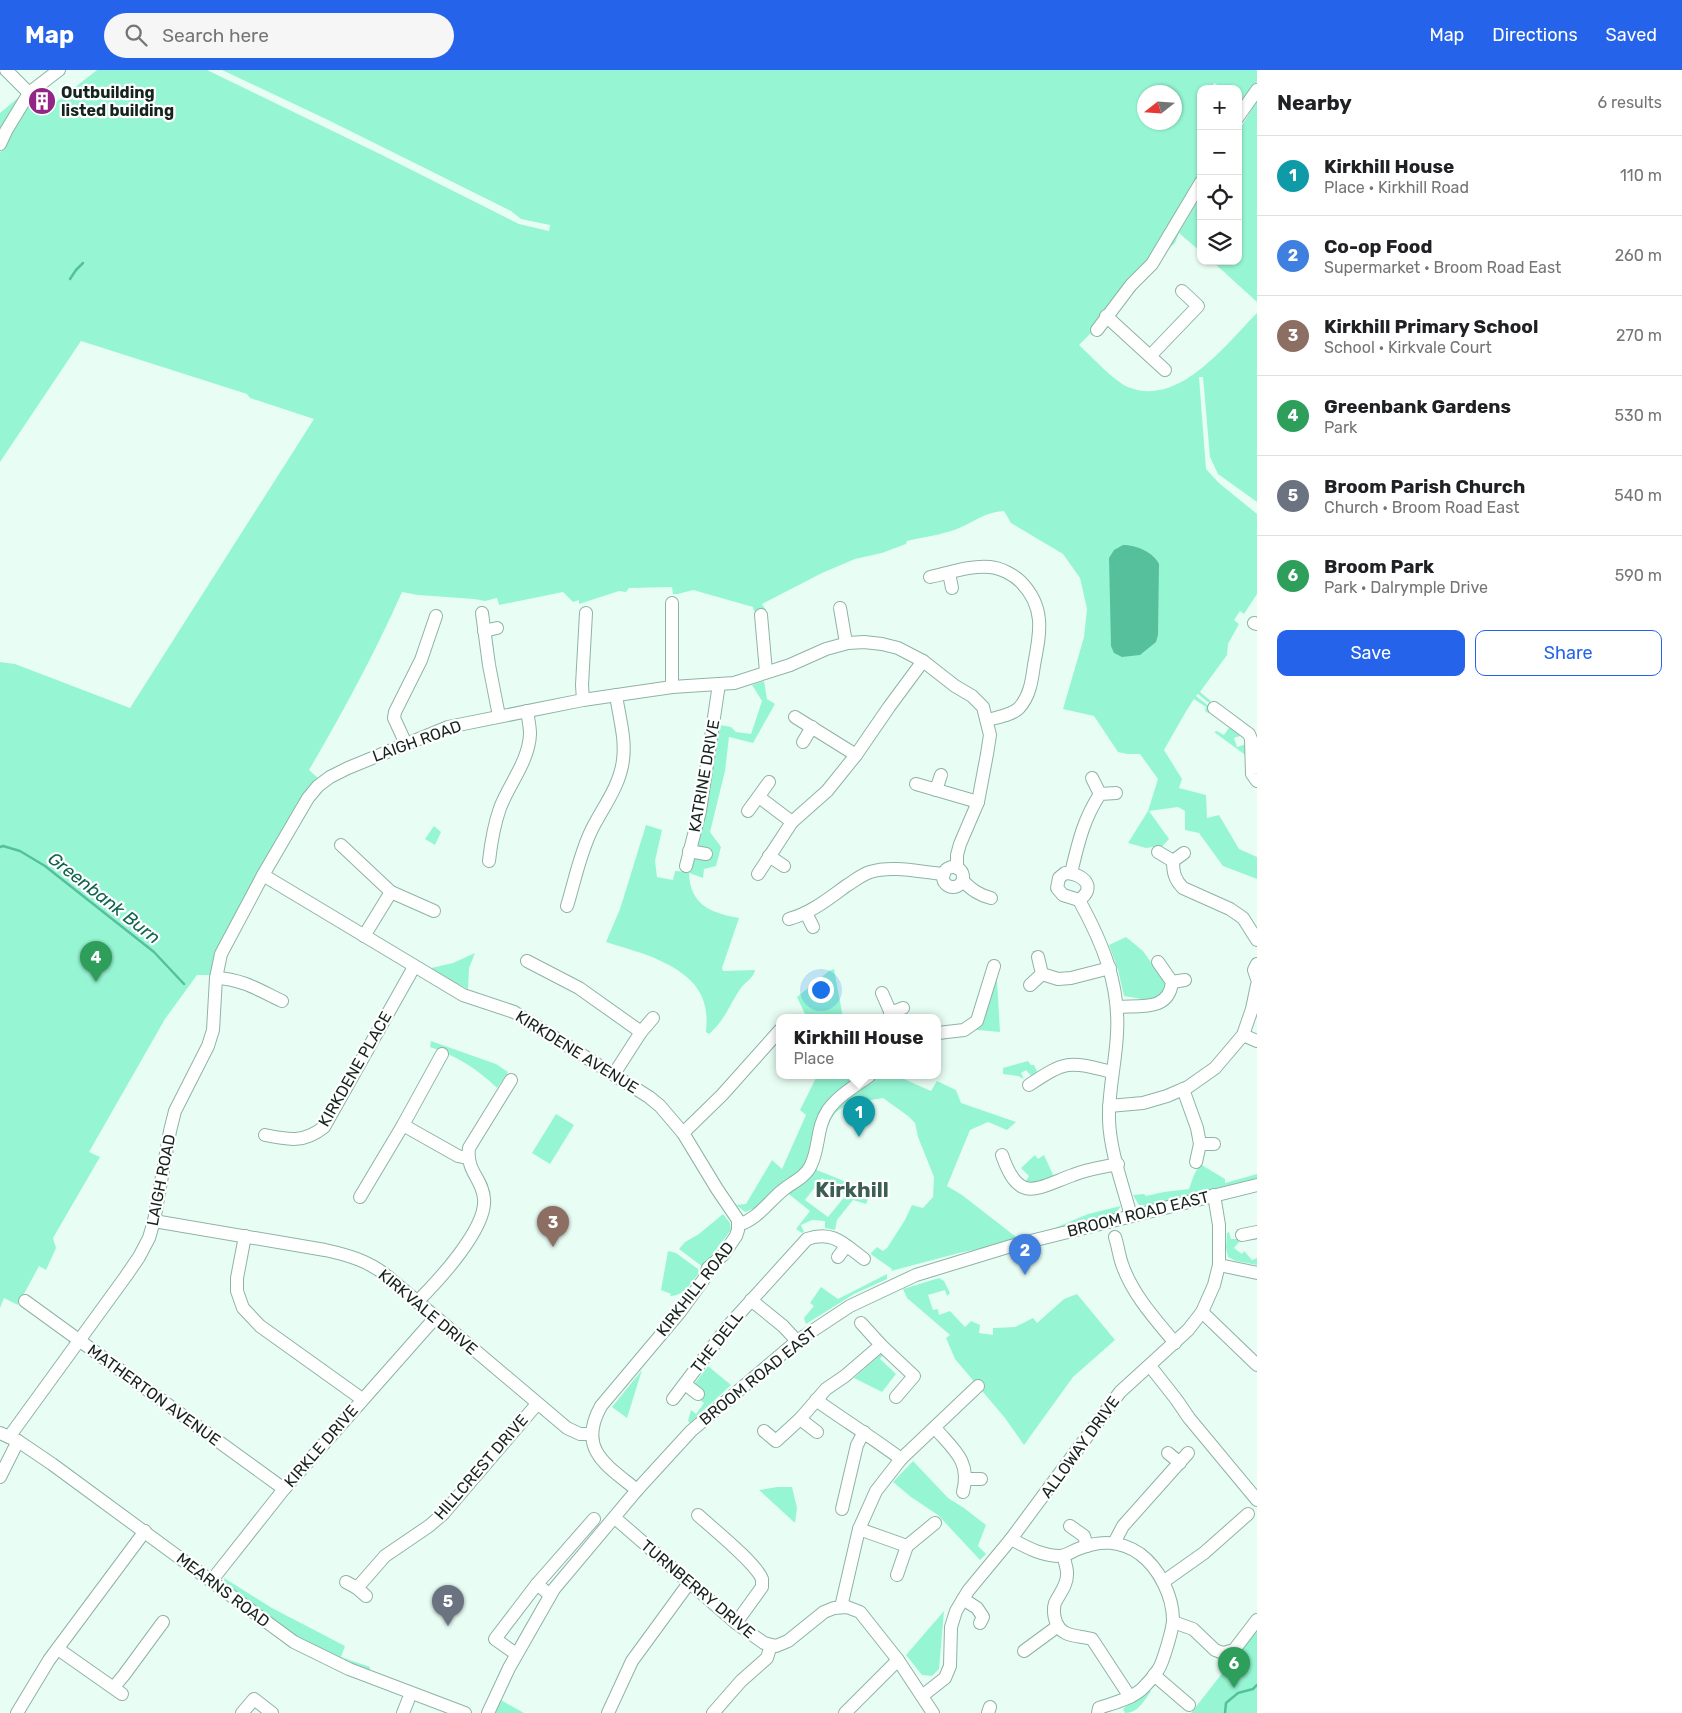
<!DOCTYPE html>
<meta charset="utf-8">
<style>
body{margin:0;font-family:Rubik,sans-serif;background:#f6f6f6;color:#202124}
.controls{position:absolute;right:15px;top:15px;display:grid;overflow:hidden;border-radius:10px;box-shadow:0 1px 4px #0004}
.controls button{width:45px;height:45px;display:grid;place-items:center;padding:0;border:0;border-bottom:1px solid #e0e0e0;background:#fff;color:#202124;font:25px sans-serif}
.compass{position:absolute;left:1137px;top:15px;width:45px;height:45px;border-radius:50%;background:#fff;box-shadow:0 1px 4px #0004;rotate:253deg}
.you{position:absolute;left:820px;top:919px;width:18px;height:18px;margin:-12px;border:4px solid #fff;border-radius:50%;background:#1a73e8;box-shadow:0 0 0 8px #1a73e833}
.badge{display:grid;place-items:center;width:32px;height:32px;border-radius:50%;background:#2563eb;color:#fff;font-size:16px;font-weight:700}
.pin{position:absolute;translate:-50% -41px;filter:drop-shadow(0 1px 2px #0008)}
.pin::after{content:'';position:absolute;top:26px;width:18px;height:15px;background:inherit;clip-path:polygon(0 0,100% 0,50% 100%)}
.popup{position:absolute;left:776px;top:944px;width:165px;height:65px;box-sizing:border-box;display:grid;place-content:center;border-radius:10px;background:#fff;filter:drop-shadow(0 1px 4px #0005);font-size:16px;white-space:nowrap;color:#757577}
.popup b{font-size:19px;color:#202124}
.popup::after{content:'';position:absolute;left:50%;top:100%;margin-left:-10px;border:10px solid transparent;border-top-color:#fff}
.list{margin:0;padding:0;list-style:none}
h2{display:flex;justify-content:space-between;align-items:center;height:65px;margin:0;padding:0 20px;font-size:21px}
h2 small{font-size:16px;font-weight:400;color:#757577}
.list li{display:grid;grid-template-columns:32px 1fr auto;gap:15px;align-items:center;box-sizing:border-box;height:80px;padding:0 20px;border-top:1px solid #e0e0e0}
.list b{display:block;font-size:19px;white-space:nowrap}
.list p{margin:0;font-size:16px;white-space:nowrap;color:#757577}
.list em{font-size:16px;font-style:normal;color:#757577}
.actions{display:flex;gap:10px;padding:15px 20px}
.actions a{flex:1;padding:11px 0;border:1px solid #2563eb;border-radius:10px;text-align:center;font-size:18px;color:#2563eb}
.actions .main{background:#2563eb;color:#fff}
.icon{flex:none;width:28px;height:28px;fill:none;stroke:currentColor;stroke-width:2;stroke-linecap:round;stroke-linejoin:round}
.map{position:relative;flex:none;width:1257px;height:1643px;overflow:hidden}
header{display:flex;align-items:center;gap:30px;box-sizing:border-box;height:70px;padding:0 25px;background:#2563eb;color:#fff}
header strong{font-size:24px}
nav{display:flex;gap:28px;margin-inline-start:auto;font-size:18px}
.search{width:350px;height:45px;background:#f6f6f6;display:flex;align-items:center;gap:12px;box-sizing:border-box;padding:0 18px;border-radius:28px;color:#757577;font-size:19px}
main{display:flex}
aside{flex:1;background:#fff}
.map>svg:first-child{display:block}
.green{fill:#96f6d4;fill-rule:evenodd}
.water{fill:#56c09d}
.lines{fill:none;stroke-linecap:round;stroke-linejoin:round}
.stream{stroke:#56c09d;stroke-width:2.5}
.minor-casing{stroke:#8fb3a4;stroke-width:14}
.minor{stroke:#fff;stroke-width:12}
.labels{text-anchor:middle;dominant-baseline:central;stroke-width:4.5;stroke-linejoin:round;paint-order:stroke}
.poi-label{font-size:16px;font-weight:bold;fill:#16241f;stroke:#fff;text-anchor:start}
.street-label{font-size:16px;fill:#16241f;stroke:#fff}
.water-label{font-size:18px;font-style:italic;fill:#11654e;stroke:#fff}
.district-label{font-size:21px;font-weight:bold;fill:#3d5e52;stroke:#fff}
</style>
<header>
<strong>Map</strong>
<div class="search"><svg class="icon" aria-label="search" viewBox="0 0 24 24"><circle cx="10" cy="10" r="6"/><path d="M15 15l6 6"/></svg>Search here</div>
<nav><a>Map</a><a>Directions</a><a>Saved</a></nav>
</header>
<main>
<div class="map">
<svg width="1257" height="1643" viewBox="0 0 1257 1643">
<rect width="100%" height="100%" fill="#e8fef5"/>
<g class="green">
<path d="M97,0H207L382,85L519,154L549,161L550,155L521,149L511,141L328,50L222,0H1257V12L1244,29L1238,26V19H1225L1214,13L1211,19H1201V100L1145,193L1138,216L1079,275C1090,285 1115,312 1128,317C1179,338 1226,274 1257,243V432L1218,404L1210,387L1203,307H1199L1206,399L1219,413L1257,444V524L1244,544L1240,541L1234,550L1239,554L1228,574L1227,585L1200,622L1211,631L1209,633L1198,624L1196,626L1210,637L1211,640L1209,643L1206,642L1205,640L1206,637L1194,629C1183,645 1174,663 1164,680L1182,709L1179,718L1206,725L1207,748L1219,745L1239,779L1257,787V809L1223,796L1199,763L1185,760V741L1178,737L1149,741L1169,769L1158,781L1153,777L1146,778L1128,773L1148,741L1158,709L1140,684H1127L1118,682L1094,646L1063,639L1084,567L1087,539L1080,508L1063,484L1011,453L1004,441C985,442 974,452 957,459C941,465 924,467 907,471L906,474L882,483L855,489L822,503L762,534L766,540L754,541L753,537L693,520L678,524H673L672,517L629,518L626,522L619,521L579,534V530L573,532L563,522L499,535L497,528L485,531L474,529L418,525L402,522C375,583 343,642 309,700L318,708L301,728L228,860L211,905H197L165,949L89,1082L100,1087L53,1168L56,1178L46,1200L39,1196L18,1235L4,1228L0,1238V592L15,594L130,638L314,349L250,328L247,324L81,271L0,392V83L27,31L52,42L56,32ZM1144,22H1174V52H1144Z"/>
<path d="M19,27L22,29L0,66V43Z"/>
<path d="M1257,31V232L1212,191H1238V62Z"/>
<path d="M1201,126V182L1179,163L1175,173L1163,184L1176,160L1179,162Z"/>
<path d="M764,611L767,629L775,634L753,673L729,667L725,701L710,762L721,777L716,796L704,799L703,808L689,803C690,835 711,843 739,848L722,898L723,901L755,900C754,908 745,912 741,918C729,935 726,949 709,964L706,962C707,950 707,939 702,927C688,894 638,882 606,872L620,839L646,755L662,760L655,791L657,807L673,810L675,801L689,802L690,792L700,779L697,776L716,661H719L720,655L731,657L736,662L751,664L762,631L752,615Z"/>
<path d="M1231,655L1243,665L1234,668L1237,677L1246,674L1248,687L1214,662L1217,661L1224,665Z"/>
<path d="M434,756L441,762L435,775L425,769Z"/>
<path d="M1126,867L1143,881L1167,915L1161,927L1147,930L1124,926L1118,900L1109,875Z"/>
<path d="M475,883L469,898L468,919L427,899L453,893Z"/>
<path d="M834,899L843,948H800L805,944L797,927L829,901Z"/>
<path d="M999,900L997,910L1000,962L977,960L966,961Z"/>
<path d="M431,971L496,994L508,1002L497,1018C476,998 457,986 430,977Z"/>
<path d="M1028,991L1031,995H1034L1037,1001L1033,1008L1026,1000L1021,1003L1024,1009L1018,1006L1003,1004V998Z"/>
<path d="M817,1006H865L841,1022L809,1093L758,1137L745,1142L736,1135L746,1134L772,1090L782,1099L806,1045L800,1040Z"/>
<path d="M875,1006H897L931,1021L937,1011L956,1020L961,1033L1016,1052L1007,1060L988,1052L970,1060L947,1116L962,1125L1020,1170L959,1183L891,1201L892,1199L872,1185L871,1183L877,1177L883,1181L887,1178L905,1150L912,1135L923,1138L933,1127L934,1107L918,1067L915,1053L908,1046L883,1028C872,1030 859,1031 848,1035C824,1043 820,1077 812,1098L871,1122L866,1134L853,1130L837,1150L835,1160L825,1158V1151L812,1150L801,1155L804,1162L802,1163L796,1159L810,1141L785,1121L812,1098L824,1055L834,1037L845,1026ZM822,1108L846,1125L828,1147L805,1130Z"/>
<path d="M556,1044L574,1055L550,1094L532,1083Z"/>
<path d="M1035,1085L1038,1089L1044,1085L1054,1107L1038,1115L1024,1114L1029,1106L1021,1098Z"/>
<path d="M1200,1094L1225,1109V1113L1257,1104V1108L1149,1135H1139L1133,1125L1144,1124L1146,1126L1164,1122L1189,1119L1194,1105Z"/>
<path d="M1121,1136L1116,1143L1043,1163L1088,1144Z"/>
<path d="M723,1144L730,1153L731,1160L703,1197L679,1179L685,1172L699,1164Z"/>
<path d="M1229,1162L1231,1169H1239L1240,1171L1234,1178L1242,1184L1244,1181L1252,1190L1257,1188V1195L1236,1191L1228,1187L1226,1178L1227,1163Z"/>
<path d="M668,1181L676,1183L698,1199L699,1203C691,1213 684,1226 670,1226L671,1224L661,1220Z"/>
<path d="M887,1204V1209L854,1224L806,1254L804,1248L814,1236L810,1233L821,1217L838,1229Z"/>
<path d="M939,1208L944,1211L950,1223L947,1226L945,1220L928,1225L933,1240L938,1239L939,1245L950,1241L965,1257L971,1251L980,1255L979,1263L993,1265V1258L1015,1257L1033,1248L1037,1253L1064,1229L1077,1224L1115,1270L1073,1307L1024,1375L1005,1348L955,1289L946,1268L950,1265L907,1228L903,1219Z"/>
<path d="M882,1283L883,1285L880,1289L896,1304L882,1322L854,1308Z"/>
<path d="M708,1296L731,1315L690,1353L688,1351L691,1340L696,1344L704,1333L697,1328L702,1320L695,1313Z"/>
<path d="M642,1300L627,1348L612,1337Z"/>
<path d="M913,1391L948,1428L964,1438L986,1455L978,1476L986,1484L980,1490L938,1445L911,1427L893,1412Z"/>
<path d="M777,1417H792L797,1438L795,1453L759,1420Z"/>
<path d="M224,1508L272,1538L345,1576L341,1587L370,1597V1601C314,1585 271,1549 225,1515Z"/>
<path d="M944,1541L939,1599L932,1606L922,1605L906,1585Z"/>
<path d="M1257,1549V1643H1191L1231,1592L1234,1580Z"/>
<path d="M1148,1619L1151,1621C1144,1631 1138,1643 1125,1643L1123,1639C1130,1631 1140,1626 1148,1619Z"/>
<path d="M499,1629L524,1643H496Z"/>
</g>
<path class="water" d="M1123,475C1136,475 1153,482 1159,494L1158,565L1156,572L1140,585L1122,587L1114,583L1111,576L1109,488L1114,480Z"/>
<g class="lines">
<g class="stream">
<path d="M70,209L76,200L83,193"/>
<path d="M0,777L3,776L20,781L45,796L154,882L184,914"/>
<path d="M1225,1643L1226,1633L1238,1623L1253,1619L1257,1615"/>
</g>
<defs>
<g id="minor">
<path d="M6,0L29,23"/>
<path d="M1238,47L1257,20"/>
<path d="M0,74L6,61L29,23L59,0"/>
<path d="M1106,246L1165,300"/>
<path d="M1097,260L1131,215L1152,194L1201,112"/>
<path d="M1150,286L1198,236L1182,221"/>
<path d="M949,503L952,518"/>
<path d="M930,507C949,503 971,495 990,497C1001,498 1014,505 1021,512C1046,538 1040,563 1034,595C1032,610 1030,626 1019,638C1012,645 998,647 988,650"/>
<path d="M672,533V617"/>
<path d="M840,538L846,573"/>
<path d="M482,543L489,595L499,646"/>
<path d="M761,545L766,602"/>
<path d="M1254,553L1257,554"/>
<path d="M484,561L497,558"/>
<path d="M583,630L582,615L586,543"/>
<path d="M1214,638L1249,664L1251,669L1252,704L1257,711"/>
<path d="M795,647L856,685"/>
<path d="M803,672L812,657"/>
<path d="M406,674L394,648L395,642L421,590L436,546"/>
<path d="M1092,708L1100,724"/>
<path d="M916,714L978,732"/>
<path d="M936,720L941,705"/>
<path d="M759,727L792,752"/>
<path d="M748,741L769,712"/>
<path d="M341,775L391,822L434,841"/>
<path d="M689,781L706,784"/>
<path d="M1158,782L1173,791"/>
<path d="M1184,783L1173,791C1173,803 1175,810 1183,818L1230,839L1243,848L1257,870"/>
<path d="M769,786L784,796"/>
<path d="M489,791C491,773 494,755 500,738C509,714 529,691 530,664C530,656 528,648 527,641"/>
<path d="M686,796L700,741L719,614"/>
<circle cx="953" cy="807" r="10"/>
<path d="M1065,803C1082,803 1098,817 1079,830L1063,825L1057,818L1059,808Z"/>
<path d="M1071,803C1078,774 1083,750 1100,724L1116,723"/>
<path d="M758,804L792,752L827,721L856,685L889,637L923,591"/>
<path d="M263,805L463,925L514,942L649,1027L660,1036L683,1063L717,1119L738,1150V1160L736,1166L723,1185L708,1198L704,1209L680,1242L601,1336C577,1379 606,1395 637,1420"/>
<path d="M963,811C972,820 979,825 991,828"/>
<path d="M1079,830C1102,872 1120,914 1117,963C1116,992 1108,1021 1109,1050C1110,1081 1123,1116 1131,1146"/>
<path d="M567,836C575,810 580,783 592,759C603,737 620,716 623,690C626,669 619,646 616,625"/>
<path d="M806,843L813,857"/>
<path d="M789,849C811,843 828,829 846,816C854,811 861,805 870,802C892,795 920,802 944,804"/>
<path d="M364,866L391,822"/>
<path d="M1038,887L1042,904"/>
<path d="M527,891L579,918L641,962"/>
<path d="M1257,894L1254,900L1257,909"/>
<path d="M216,908C242,909 259,920 282,931"/>
<path d="M1172,912L1185,910"/>
<path d="M1030,915L1042,904L1058,909L1071,908L1110,898"/>
<path d="M882,923L893,948"/>
<path d="M1117,937C1139,935 1169,942 1172,912L1158,892"/>
<path d="M890,943L903,938"/>
<path d="M938,963L964,960L977,951L994,896"/>
<path d="M1243,965L1257,971"/>
<path d="M614,1004L641,962L653,948"/>
<path d="M1029,1015C1067,990 1068,991 1112,1002"/>
<path d="M1183,1019L1197,1058L1200,1074L1196,1092"/>
<path d="M1109,1036L1143,1033L1167,1026L1188,1017L1215,998L1243,965L1252,939L1257,915"/>
<path d="M403,1055L458,1086L467,1088"/>
<path d="M683,1063L722,1025L780,960"/>
<path d="M265,1065C289,1070 304,1073 324,1057L414,897"/>
<path d="M1200,1074H1214"/>
<path d="M1002,1085C1019,1134 1035,1119 1073,1105C1087,1099 1103,1097 1118,1094"/>
<path d="M360,1127L403,1055L442,984"/>
<path d="M154,1151L325,1180C348,1185 369,1191 387,1206L567,1358L580,1364H592"/>
<path d="M738,1155C758,1149 768,1132 783,1120C793,1112 806,1107 811,1095C820,1076 816,1058 828,1040C838,1026 855,1016 869,1006"/>
<path d="M1242,1165L1257,1162"/>
<path d="M245,1166L237,1208V1221L243,1238L260,1256L362,1329"/>
<path d="M1115,1167C1118,1176 1119,1186 1122,1194C1132,1224 1156,1250 1175,1273"/>
<path d="M838,1187L846,1176"/>
<path d="M1219,1195L1257,1203"/>
<path d="M751,1230L783,1256L797,1271"/>
<path d="M25,1231L284,1419"/>
<path d="M417,1232C437,1212 487,1159 484,1129C483,1109 466,1102 469,1078L511,1010"/>
<path d="M1202,1242L1257,1295"/>
<path d="M861,1253L881,1275"/>
<path d="M1150,1296L1176,1329L1189,1348L1257,1430"/>
<path d="M685,1314L698,1324"/>
<path d="M673,1329L729,1255L807,1169C833,1160 844,1174 864,1189"/>
<path d="M816,1330C844,1350 873,1368 901,1389"/>
<path d="M800,1349L817,1362"/>
<path d="M935,1358C954,1380 971,1391 963,1422"/>
<path d="M764,1361L776,1371L800,1349L826,1319L845,1306L881,1275L914,1306L896,1327"/>
<path d="M0,1363L18,1371L52,1394L294,1572L349,1599L465,1643"/>
<path d="M9,1367L126,1206L139,1187L149,1168L154,1151L170,1061L175,1041L208,976L213,960L216,908L221,884L263,805L308,728L318,716L330,707L348,698L448,657L583,630L672,617L734,613L790,595L826,579L848,573L864,572L882,574L898,578L923,591L955,616L972,626L983,637L990,665L987,684L978,732L960,774L957,785V798"/>
<path d="M1168,1383L1180,1393"/>
<path d="M0,1407L18,1371"/>
<path d="M966,1409H981"/>
<path d="M842,1439L857,1375L864,1362"/>
<path d="M698,1445C712,1458 756,1493 762,1509C762,1511 762,1515 762,1517L736,1553"/>
<path d="M615,1448L736,1553L764,1573L776,1576L788,1571L824,1542L834,1538L847,1537L860,1542L898,1590L933,1643"/>
<path d="M1070,1456L1084,1466L1087,1476"/>
<path d="M859,1459L907,1476"/>
<path d="M1011,1469C1028,1478 1042,1486 1061,1486C1067,1485 1073,1481 1078,1479C1100,1470 1120,1470 1140,1484C1159,1498 1173,1526 1173,1550C1173,1558 1163,1593 1158,1600C1154,1606 1148,1613 1143,1618C1132,1629 1113,1633 1099,1638L1098,1643"/>
<path d="M1114,1473L1123,1456L1188,1383"/>
<path d="M1064,1486C1064,1492 1068,1499 1067,1505C1067,1516 1059,1524 1055,1533C1053,1539 1054,1546 1056,1552C1062,1568 1078,1565 1092,1569L1130,1627"/>
<path d="M897,1505L907,1476L935,1453"/>
<path d="M212,1510L284,1419L435,1248"/>
<path d="M346,1512L357,1518L366,1526"/>
<path d="M1163,1512L1204,1483L1248,1444"/>
<path d="M357,1518L385,1486L429,1456L443,1444L537,1334"/>
<path d="M550,1525L537,1514L594,1449"/>
<path d="M963,1529L977,1538L983,1547L980,1553"/>
<path d="M841,1537L859,1459L876,1421L901,1389L978,1316"/>
<path d="M1173,1552L1193,1559L1215,1580L1223,1583L1234,1580L1257,1550"/>
<path d="M58,1579L122,1624"/>
<path d="M1024,1581L1058,1556"/>
<path d="M516,1584L495,1569L537,1514"/>
<path d="M1154,1605L1189,1635"/>
<path d="M114,1617L124,1605L163,1552"/>
<path d="M922,1626L945,1608L950,1596L951,1557L956,1541L968,1521L1011,1469L1120,1322L1188,1260L1202,1242L1214,1215L1219,1195V1155L1214,1125"/>
<path d="M17,1643L49,1590L145,1461"/>
<path d="M242,1643L254,1629L272,1643"/>
<path d="M403,1643L411,1623"/>
<path d="M488,1643L509,1598L554,1519L637,1420L691,1361L797,1271L850,1236L916,1205L1011,1176L1257,1115"/>
<path d="M608,1643L632,1591L689,1513"/>
<path d="M713,1643L741,1611L767,1588L771,1575"/>
<path d="M845,1643L898,1590"/>
<path d="M988,1643L990,1637"/>
</g>
</defs>
<use href="#minor" class="minor-casing"/>
<use href="#minor" class="minor"/>
</g>
<defs>
<symbol id="building-disc" viewBox="-11 -11 22 22"><circle r="9.5" fill="#932587" stroke="#fff"/><path d="M-4-6H4V6H1V3H-1V6H-4ZM-2.5-4.3h1.7v1.8h-1.7ZM.8-4.3h1.7v1.8H.8ZM-2.5-1h1.7V.8h-1.7ZM.8-1h1.7V.8H.8Z" fill="#fff"/></symbol>
</defs>
<g fill-rule="evenodd">
<use href="#building-disc" x="26" y="15" width="32" height="32"/>
</g>
<g class="labels">
<g class="poi-label">
<text x="61" y="22">Outbuilding<tspan x="61" dy="18">listed building</tspan></text>
</g>
<g class="street-label">
<text transform="translate(417 671) rotate(-20)">LAIGH ROAD</text>
<text transform="translate(704 706) rotate(-80)">KATRINE DRIVE</text>
<text transform="translate(577 982) rotate(32)">KIRKDENE AVENUE</text>
<text transform="translate(355 999) rotate(-60)">KIRKDENE PLACE</text>
<text transform="translate(161 1110) rotate(-79)">LAIGH ROAD</text>
<text transform="translate(1138 1144) rotate(-14)">BROOM ROAD EAST</text>
<text transform="translate(695 1219) rotate(-52)">KIRKHILL ROAD</text>
<text transform="translate(428 1242) rotate(40)">KIRKVALE DRIVE</text>
<text transform="translate(717 1272) rotate(-52)">THE DELL</text>
<text transform="translate(758 1306) rotate(-39)">BROOM ROAD EAST</text>
<text transform="translate(154 1325) rotate(36)">MATHERTON AVENUE</text>
<text transform="translate(321 1376) rotate(-49)">KIRKLE DRIVE</text>
<text transform="translate(1080 1377) rotate(-54)">ALLOWAY DRIVE</text>
<text transform="translate(481 1397) rotate(-49)">HILLCREST DRIVE</text>
<text transform="translate(698 1519) rotate(40)">TURNBERRY DRIVE</text>
<text transform="translate(223 1520) rotate(37)">MEARNS ROAD</text>
</g>
<g class="water-label">
<text transform="translate(104 828) rotate(38)">Greenbank Burn</text>
</g>
<g class="district-label">
<text x="852" y="1119">Kirkhill</text>
</g>
</g>
</svg>
<div class="controls">
<button>+</button>
<button>−</button>
<button><svg class="icon" aria-label="locate" viewBox="0 0 24 24"><circle cx="12" cy="12" r="6"/><path d="M12 2v4M12 18v4M2 12h4M18 12h4"/></svg></button>
<button><svg class="icon" aria-label="layers" viewBox="0 0 24 24"><path d="M12 4l9 5-9 5-9-5zM3 14l9 5 9-5"/></svg></button>
</div>
<svg class="compass" viewBox="-18 -18 36 36"><path d="M0-13l5 13h-10z" fill="#e53935"/><path d="M0 13l5-13h-10z" fill="#757577"/></svg>
<div class="you"></div>
<div class="pin badge" style="left:859px;top:1067px;background:#0f9aa8">1</div>
<div class="popup"><b>Kirkhill House</b>Place</div>
<div class="pin badge" style="left:1025px;top:1205px;background:#3f7fe0">2</div>
<div class="pin badge" style="left:553px;top:1177px;background:#8d6e63">3</div>
<div class="pin badge" style="left:96px;top:912px;background:#2e9e5b">4</div>
<div class="pin badge" style="left:448px;top:1556px;background:#6b7280">5</div>
<div class="pin badge" style="left:1234px;top:1618px;background:#2e9e5b">6</div>
</div>
<aside>
<h2>Nearby<small>6 results</small></h2>
<ul class="list">
<li><span class="badge" style="background:#0f9aa8">1</span><div><b>Kirkhill House</b><p>Place · Kirkhill Road</p></div><em>110 m</em></li>
<li><span class="badge" style="background:#3f7fe0">2</span><div><b>Co-op Food</b><p>Supermarket · Broom Road East</p></div><em>260 m</em></li>
<li><span class="badge" style="background:#8d6e63">3</span><div><b>Kirkhill Primary School</b><p>School · Kirkvale Court</p></div><em>270 m</em></li>
<li><span class="badge" style="background:#2e9e5b">4</span><div><b>Greenbank Gardens</b><p>Park</p></div><em>530 m</em></li>
<li><span class="badge" style="background:#6b7280">5</span><div><b>Broom Parish Church</b><p>Church · Broom Road East</p></div><em>540 m</em></li>
<li><span class="badge" style="background:#2e9e5b">6</span><div><b>Broom Park</b><p>Park · Dalrymple Drive</p></div><em>590 m</em></li>
</ul>
<div class="actions"><a class="main">Save</a><a>Share</a></div>
</aside>
</main>
